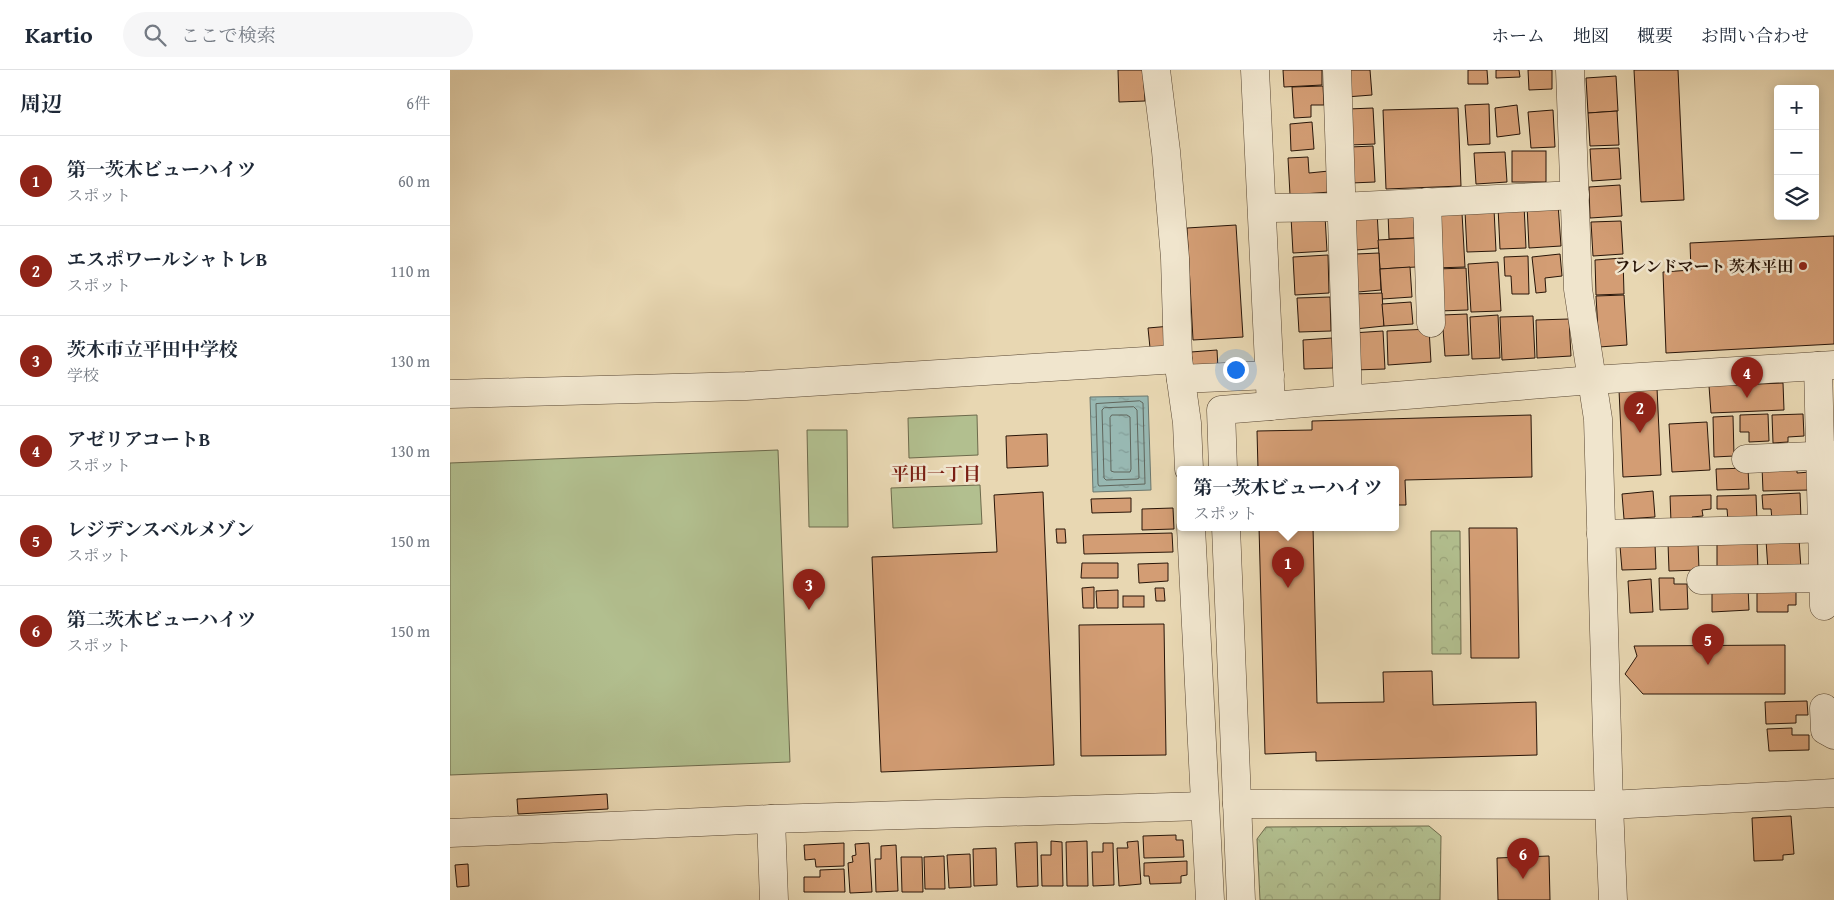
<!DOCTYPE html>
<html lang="ja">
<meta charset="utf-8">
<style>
body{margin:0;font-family:"Gentium Book Plus","Noto Serif JP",serif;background:#f6f6f7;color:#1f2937}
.controls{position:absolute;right:15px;top:15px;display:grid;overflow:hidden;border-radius:5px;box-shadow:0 2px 12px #0003}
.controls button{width:45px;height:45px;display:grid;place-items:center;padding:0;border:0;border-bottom:1px solid #e0e1e3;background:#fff;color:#1f2937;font:25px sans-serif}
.you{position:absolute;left:785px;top:299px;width:18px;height:18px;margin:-12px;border:4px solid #fff;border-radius:50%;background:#1a73e8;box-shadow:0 0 0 8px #1a73e833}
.badge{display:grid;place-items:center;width:32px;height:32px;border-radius:50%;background:#8f2418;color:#fff;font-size:16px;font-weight:700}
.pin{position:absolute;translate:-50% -41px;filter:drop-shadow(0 1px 2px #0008)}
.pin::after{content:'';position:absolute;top:26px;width:18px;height:15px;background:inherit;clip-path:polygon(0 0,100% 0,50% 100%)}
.popup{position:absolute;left:727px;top:396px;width:222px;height:65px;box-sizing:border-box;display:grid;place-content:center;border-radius:5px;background:#fff;filter:drop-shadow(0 1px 4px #0005);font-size:16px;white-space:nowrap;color:#747a83}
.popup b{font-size:19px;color:#1f2937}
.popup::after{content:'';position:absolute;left:50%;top:100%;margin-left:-10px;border:10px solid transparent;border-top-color:#fff}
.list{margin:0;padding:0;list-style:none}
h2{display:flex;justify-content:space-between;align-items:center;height:65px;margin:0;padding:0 20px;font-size:21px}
h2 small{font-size:16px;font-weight:400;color:#747a83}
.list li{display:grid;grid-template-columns:32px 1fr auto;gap:15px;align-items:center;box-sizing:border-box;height:90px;padding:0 20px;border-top:1px solid #e0e1e3}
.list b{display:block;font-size:19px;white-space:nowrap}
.list p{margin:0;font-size:16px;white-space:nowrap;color:#747a83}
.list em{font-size:16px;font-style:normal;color:#747a83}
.icon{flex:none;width:28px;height:28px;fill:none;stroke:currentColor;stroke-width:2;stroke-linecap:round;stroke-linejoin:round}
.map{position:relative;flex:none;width:1384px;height:830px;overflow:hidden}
header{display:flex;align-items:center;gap:30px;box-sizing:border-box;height:70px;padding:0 25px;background:#fff;border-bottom:1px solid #e0e1e3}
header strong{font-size:24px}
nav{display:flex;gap:28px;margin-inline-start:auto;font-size:18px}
.search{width:350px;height:45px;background:#f6f6f7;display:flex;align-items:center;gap:12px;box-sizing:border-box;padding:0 18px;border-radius:28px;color:#747a83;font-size:19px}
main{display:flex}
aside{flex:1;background:#fff}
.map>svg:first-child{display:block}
.park{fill:url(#park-crowns);stroke:#6d6a4c}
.garden{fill:#b2bf8f;stroke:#6d6a4c}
.water{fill:url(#water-ripples);stroke:#6b776e}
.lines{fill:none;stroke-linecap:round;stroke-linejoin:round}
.shore{stroke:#60665d;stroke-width:1}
.building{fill:#d39d74;stroke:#281508}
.minor-casing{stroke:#584632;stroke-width:29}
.minor{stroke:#f0e5cd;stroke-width:28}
.poi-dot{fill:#8f2418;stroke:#f0e5cd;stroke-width:2}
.labels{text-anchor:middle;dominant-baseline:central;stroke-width:5;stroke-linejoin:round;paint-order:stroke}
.poi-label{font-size:16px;font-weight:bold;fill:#281508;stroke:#f0e5cd;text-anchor:end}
.neighbourhood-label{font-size:18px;font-weight:bold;fill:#7a1f14;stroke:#f0e5cd}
</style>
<header>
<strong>Kartio</strong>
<div class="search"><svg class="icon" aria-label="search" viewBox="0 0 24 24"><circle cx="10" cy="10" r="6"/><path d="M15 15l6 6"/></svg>ここで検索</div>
<nav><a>ホーム</a><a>地図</a><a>概要</a><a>お問い合わせ</a></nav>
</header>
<main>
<aside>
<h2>周辺<small>6件</small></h2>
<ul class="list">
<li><span class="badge">1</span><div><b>第一茨木ビューハイツ</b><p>スポット</p></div><em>60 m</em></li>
<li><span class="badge">2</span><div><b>エスポワールシャトレB</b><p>スポット</p></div><em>110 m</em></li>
<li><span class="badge">3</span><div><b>茨木市立平田中学校</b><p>学校</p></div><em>130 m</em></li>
<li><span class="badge">4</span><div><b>アゼリアコートB</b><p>スポット</p></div><em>130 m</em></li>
<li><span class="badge">5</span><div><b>レジデンスベルメゾン</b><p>スポット</p></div><em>150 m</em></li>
<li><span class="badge">6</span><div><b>第二茨木ビューハイツ</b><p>スポット</p></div><em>150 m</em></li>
</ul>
</aside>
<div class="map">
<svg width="1384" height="830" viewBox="0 0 1384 830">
<defs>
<pattern id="park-crowns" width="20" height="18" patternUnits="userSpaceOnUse" patternTransform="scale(1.25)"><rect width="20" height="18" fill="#b2bf8f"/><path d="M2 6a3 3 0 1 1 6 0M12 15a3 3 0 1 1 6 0" fill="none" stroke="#99a37a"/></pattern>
<pattern id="water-ripples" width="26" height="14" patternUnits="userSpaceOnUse" patternTransform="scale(1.25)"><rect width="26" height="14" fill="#98b8b2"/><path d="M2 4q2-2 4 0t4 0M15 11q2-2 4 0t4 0" fill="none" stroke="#839d98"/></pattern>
</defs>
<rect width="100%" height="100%" fill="#e8d7b2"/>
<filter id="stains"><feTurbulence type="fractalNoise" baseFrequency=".004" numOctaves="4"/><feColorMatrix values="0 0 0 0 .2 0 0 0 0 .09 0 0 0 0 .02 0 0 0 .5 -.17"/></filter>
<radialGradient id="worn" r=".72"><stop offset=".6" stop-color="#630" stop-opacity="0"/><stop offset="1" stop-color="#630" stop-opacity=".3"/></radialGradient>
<g class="park">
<path d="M981,461H1010L1011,584H982Z"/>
<path d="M979,756L991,766L990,830H810L807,769L816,757Z"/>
</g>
<g class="garden">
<path d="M527,345L528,385L459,388L458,348Z"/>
<path d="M357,360H397L398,457H359Z"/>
<path d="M328,380L340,692L0,705V393Z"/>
<path d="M530,415L532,454L443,458L441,418Z"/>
</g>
<path class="water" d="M698,326L701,420L643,422L640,327Z"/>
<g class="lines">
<g class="shore">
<path d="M690,331L693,333L695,414L649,416L648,414L646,334Z"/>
<path d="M684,337L687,340L689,408L687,409L656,410L654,408L652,340L654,338Z"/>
<path d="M662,345H677L680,347L681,399L680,402H664L661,401L660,348Z"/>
</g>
</g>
<g class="building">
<path d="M668,0H693L695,31L669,32Z"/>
<path d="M833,0H872V15L834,17Z"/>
<path d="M894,0H920L922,25L896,27Z"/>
<path d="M1018,0H1037L1038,14H1018Z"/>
<path d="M1046,0H1069L1070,7L1046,8Z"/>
<path d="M1078,0H1102V19L1079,20Z"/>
<path d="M1184,0H1228L1234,130L1191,132Z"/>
<path d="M1166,6L1168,41L1138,43L1136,8Z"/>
<path d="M873,16L874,35H861V47L844,48L842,17Z"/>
<path d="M1039,34L1040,74L1018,75L1015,35Z"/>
<path d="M1067,35L1070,64L1047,67L1045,38Z"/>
<path d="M923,38L925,74L900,75L898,39Z"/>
<path d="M1008,38L1011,116L936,119L933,40Z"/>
<path d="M1103,40L1105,77L1081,78L1078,42Z"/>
<path d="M1167,41L1169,75L1140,76L1138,43Z"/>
<path d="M862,52L864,79L841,81L840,54Z"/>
<path d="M923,76L925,112L901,113L900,77Z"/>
<path d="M1169,78L1171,109L1142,111L1140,79Z"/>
<rect x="1062" y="81" width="34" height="31"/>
<path d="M1055,82L1057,112L1026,114L1024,83Z"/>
<path d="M858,87L859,103L879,101L880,122L840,125L838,88Z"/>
<path d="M1170,115L1172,146L1140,148L1139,117Z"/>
<path d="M1108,134L1111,176L1079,178L1077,135Z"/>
<path d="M1074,135L1076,178L1050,179L1048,137Z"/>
<path d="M1044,139L1046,181L1017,182L1015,141Z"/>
<path d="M927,141L929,178L906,180L904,142Z"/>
<path d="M963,141L965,168L939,169L938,143Z"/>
<path d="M1012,143L1015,197L985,198L982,145Z"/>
<path d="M875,146L877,181L843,183L841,147Z"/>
<path d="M1171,151L1173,184L1143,186L1141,152Z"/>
<path d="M786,155L793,267L743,270L737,158Z"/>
<path d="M1384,166V274L1216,283L1213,202L1241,200L1240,173Z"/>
<path d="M965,168L966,197L930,199L928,170Z"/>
<path d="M929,183L931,220L908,222L906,184Z"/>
<path d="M1110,184L1112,206L1095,208L1096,222L1086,223L1082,187Z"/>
<path d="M878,185L879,223L845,225L843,187Z"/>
<path d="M1078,186L1079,224H1062L1061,206H1055L1054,187Z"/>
<path d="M1173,188L1174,224L1146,225L1145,190Z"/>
<path d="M1048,192L1051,241L1021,242L1018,194Z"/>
<path d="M960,197L962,227L932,229L930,199Z"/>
<path d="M1016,198L1018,240L989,241L987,199Z"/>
<path d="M932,223L934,256L905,259L903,224Z"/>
<path d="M1174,225L1177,275L1149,277L1146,226Z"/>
<path d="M880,227L881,261L849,262L847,228Z"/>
<path d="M961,232L963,254L934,256L932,234Z"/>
<path d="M1017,244L1019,285L995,286L992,245Z"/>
<path d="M1048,245L1050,288L1022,289L1020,247Z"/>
<path d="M1083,246L1085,288L1052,290L1050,247Z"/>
<path d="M1119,249L1121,286L1087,288L1086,250Z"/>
<path d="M721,256L722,276L700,278L698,258Z"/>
<path d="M979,259L981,292L938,295L937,261Z"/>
<path d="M933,261L935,299L904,300L902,263Z"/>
<path d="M882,268L883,298L854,299L853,270Z"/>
<path d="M767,280L768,299L742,300L741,282Z"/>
<path d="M1333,313L1334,340L1261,343L1259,316Z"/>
<path d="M1207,318L1211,405L1173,407L1169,320Z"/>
<path d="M1318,344L1319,371L1299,372V362H1290V345Z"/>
<path d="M1353,344L1354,366L1338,367V372L1323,373L1322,345Z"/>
<path d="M1081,345L1082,407L955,410L956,435H946V399H808L807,361L862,360V351Z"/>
<path d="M1283,346L1284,386L1264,387L1263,347Z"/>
<path d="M1257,352L1260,400L1222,402L1219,354Z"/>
<path d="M597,364L598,396L557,398L556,366Z"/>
<path d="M1312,397H1347V403L1360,402V420L1313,421Z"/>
<path d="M1298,398L1299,419L1267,420L1266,399Z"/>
<path d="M1203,421L1205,447L1174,449L1172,424Z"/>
<path d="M593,422L604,695L431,702L422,487L547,482L544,425Z"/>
<path d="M1350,423L1351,448L1322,450L1321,439H1313L1312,425Z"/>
<path d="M1261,425V439L1252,440L1253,446L1242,447L1243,452H1221L1220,426Z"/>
<path d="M1306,425L1307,451H1278L1277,439H1267V426Z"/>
<path d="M681,428V442L642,443L641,429Z"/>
<path d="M723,438L724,459L692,460V439Z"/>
<path d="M809,457H863L867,633L934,632L933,602L982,601L983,635L1086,632L1087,685L866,691V682L815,684Z"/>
<path d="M1019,458H1067L1069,588H1021Z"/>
<path d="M606,459H615L616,473H607Z"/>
<path d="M722,463L723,482L634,484L633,465Z"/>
<path d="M1307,468L1308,500L1267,501V469Z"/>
<path d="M1349,469L1351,499L1318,500L1316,470Z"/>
<path d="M1248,472L1249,500L1219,501L1218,473Z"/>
<path d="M1205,474L1206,499L1172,500L1170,476Z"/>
<path d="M632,493H668V508H631Z"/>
<path d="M718,493V511L689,513L688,494Z"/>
<path d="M1209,508H1224V514H1237L1238,539L1210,540Z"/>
<path d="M1201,509L1203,542L1180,543L1178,511Z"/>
<path d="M1298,516L1299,540L1262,542V518Z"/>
<path d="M644,517V538H633L632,518Z"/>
<path d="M705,518H714L715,531H706Z"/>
<path d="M668,520V538H647L646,521Z"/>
<path d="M1307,521H1346V535H1338V542H1307Z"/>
<rect x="673" y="526" width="21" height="11"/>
<path d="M714,554L716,685L631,686L629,555Z"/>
<path d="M1335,575V624H1193L1175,604L1187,586L1184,576Z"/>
<path d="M1357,631L1358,645H1346V653L1316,654L1315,632Z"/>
<path d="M1342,658V665H1359V680L1319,681L1317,659Z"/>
<path d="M157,724L158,739L68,744L67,729Z"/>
<path d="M1341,746L1344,784L1333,785V790L1304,791L1302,748Z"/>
<path d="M726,765V770H733L734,787L694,788L693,766Z"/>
<path d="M601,771L612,772L613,816H592L591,785H601Z"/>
<path d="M637,771L638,816H617L616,772Z"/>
<path d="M688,771L691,814L669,816L667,778H678L677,772Z"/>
<path d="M587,772L588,816L567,817L565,773Z"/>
<path d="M394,773V796L366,797L365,789L355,790L354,775Z"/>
<path d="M419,773L422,822L400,823L398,793L403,792L402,786L406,785L405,774Z"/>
<path d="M653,773H663L664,815L643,816L642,782H653Z"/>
<path d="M446,775L448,821L426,822L425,789H431V776Z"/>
<path d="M546,778L547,815L524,816L523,779Z"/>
<path d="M520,784L521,817L499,818L497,785Z"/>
<path d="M494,786L495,819H475L474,787Z"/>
<path d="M1099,786L1100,830H1048L1047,788Z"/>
<path d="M451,787H472L473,822H452Z"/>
<path d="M737,791V805L731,806V813L700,814L699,806H694V793Z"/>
<path d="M18,794L19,816L7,817L5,795Z"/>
<path d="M394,799L395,822H354V807H370V800Z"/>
</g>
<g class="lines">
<defs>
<g id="minor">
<path d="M706,0L716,81L725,188L728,289L737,353L739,399"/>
<path d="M805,0L821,336"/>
<path d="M887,0L898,329"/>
<path d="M1120,0L1128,219L1148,349L1159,735L1163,830"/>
<path d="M977,132L981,253"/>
<path d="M812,138L891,137L1125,125"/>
<path d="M1368,296L1374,536"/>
<path d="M731,309L820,305"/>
<path d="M0,324L296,316L728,289"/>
<path d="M1296,389L1384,385"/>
<path d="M773,399L771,340L1142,310L1384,295"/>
<path d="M741,457L760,830"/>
<path d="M776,457L791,830"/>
<path d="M1151,464L1384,458"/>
<path d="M1251,510L1373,508"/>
<path d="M1374,638L1375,660L1384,665"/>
<path d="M787,734L1159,735L1384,723"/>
<path d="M321,749L324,830"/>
<path d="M0,763L321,749L754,736"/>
</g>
</defs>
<use href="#minor" class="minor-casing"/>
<use href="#minor" class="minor"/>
</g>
<circle class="poi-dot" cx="1353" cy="196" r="5"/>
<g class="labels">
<g class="poi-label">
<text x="1343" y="196">フレンドマート 茨木平田</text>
</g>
<g class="neighbourhood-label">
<text x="486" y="403">平田一丁目</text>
</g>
</g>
<rect width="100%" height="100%" filter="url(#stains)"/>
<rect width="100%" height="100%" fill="url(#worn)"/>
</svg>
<div class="controls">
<button>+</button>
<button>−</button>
<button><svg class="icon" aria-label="layers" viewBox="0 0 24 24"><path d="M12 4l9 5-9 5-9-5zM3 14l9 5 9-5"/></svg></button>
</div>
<div class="you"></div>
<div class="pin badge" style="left:838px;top:518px">1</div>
<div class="popup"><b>第一茨木ビューハイツ</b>スポット</div>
<div class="pin badge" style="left:1190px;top:363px">2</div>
<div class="pin badge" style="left:359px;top:540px">3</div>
<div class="pin badge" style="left:1297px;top:328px">4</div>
<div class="pin badge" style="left:1258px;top:595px">5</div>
<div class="pin badge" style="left:1073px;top:809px">6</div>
</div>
</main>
